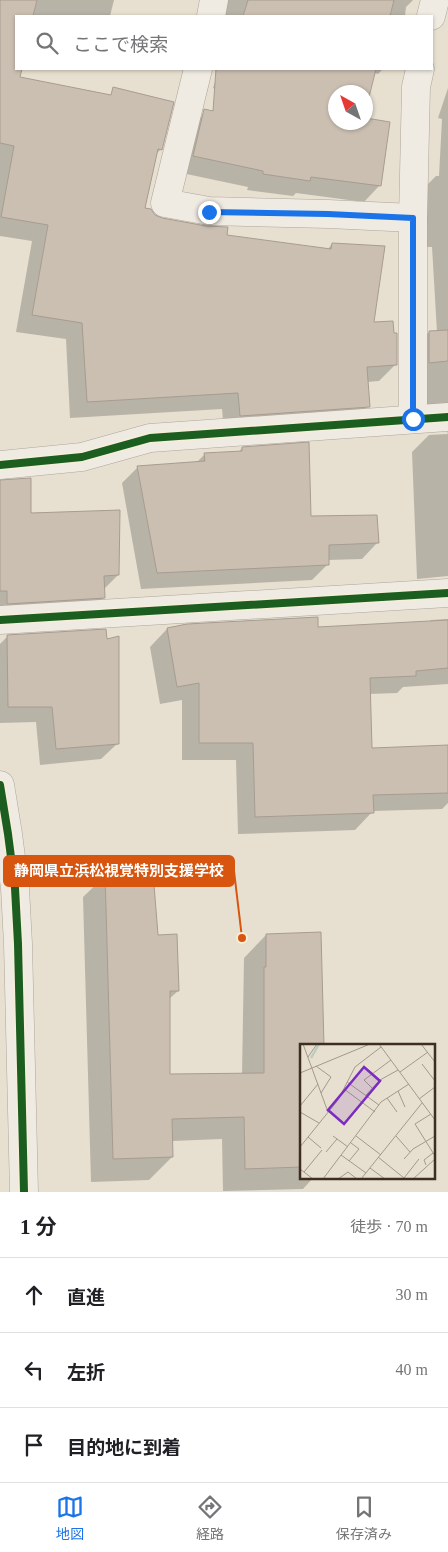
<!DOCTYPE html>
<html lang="ja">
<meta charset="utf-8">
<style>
body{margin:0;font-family:"Times New Roman","Noto Sans JP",serif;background:#f6f6f6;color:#202124}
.compass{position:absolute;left:328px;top:85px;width:45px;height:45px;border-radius:50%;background:#fff;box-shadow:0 1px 4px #0004;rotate:320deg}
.stop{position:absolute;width:15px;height:15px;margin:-11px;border:4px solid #1a73e8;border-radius:50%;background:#fff}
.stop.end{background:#1a73e8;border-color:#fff;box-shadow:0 1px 5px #0008}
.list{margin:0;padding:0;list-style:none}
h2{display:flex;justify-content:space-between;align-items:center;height:65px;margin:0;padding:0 20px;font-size:21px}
h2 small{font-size:16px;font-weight:400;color:#757577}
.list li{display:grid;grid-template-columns:32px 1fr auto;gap:15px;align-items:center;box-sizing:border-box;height:75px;padding:0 20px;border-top:1px solid #e0e0e0}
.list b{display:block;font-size:19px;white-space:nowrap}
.list em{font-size:16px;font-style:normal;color:#757577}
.icon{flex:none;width:28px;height:28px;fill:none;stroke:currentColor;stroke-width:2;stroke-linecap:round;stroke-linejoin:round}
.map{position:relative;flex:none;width:448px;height:1192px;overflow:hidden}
.search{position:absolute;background:#fff;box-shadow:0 1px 4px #0004;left:15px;right:15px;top:15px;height:55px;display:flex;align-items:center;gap:12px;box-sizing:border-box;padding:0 18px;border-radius:0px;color:#757577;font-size:19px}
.sheet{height:290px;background:#fff}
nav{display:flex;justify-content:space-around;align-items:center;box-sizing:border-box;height:70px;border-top:1px solid #e0e0e0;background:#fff;font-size:14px;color:#757577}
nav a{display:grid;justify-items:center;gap:2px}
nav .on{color:#1a73e8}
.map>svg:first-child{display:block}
.shadow{fill:#0003}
.building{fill:#cbbfb2;stroke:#a89c90}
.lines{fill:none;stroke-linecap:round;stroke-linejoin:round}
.minor-casing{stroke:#ada599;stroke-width:29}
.minor{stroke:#efebe3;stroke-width:28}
.cycleway-casing{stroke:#f7eed8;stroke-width:11}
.cycleway{stroke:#1b5e20;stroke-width:8}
.route{stroke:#1a73e8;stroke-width:6}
.inset-river{fill:none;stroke:#bcccc2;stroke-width:2.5}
.inset-road{fill:none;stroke:#a3998a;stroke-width:1}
.view{fill:#7b2cbf;fill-opacity:0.15;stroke:#7b2cbf;stroke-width:2.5}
.inset-edge{fill:none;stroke:#3d2e20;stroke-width:2.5}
.leader{fill:none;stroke:#d7550e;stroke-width:2}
.callout-dot{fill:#d7550e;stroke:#f7eed8;stroke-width:2}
.callout{fill:#d7550e;stroke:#d7550e;stroke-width:2}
.callout-label{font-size:15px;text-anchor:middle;font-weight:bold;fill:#fff}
</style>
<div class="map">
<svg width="448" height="1192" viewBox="0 0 448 1192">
<rect width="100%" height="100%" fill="#e7e0d1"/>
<g class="shadow">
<path d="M0,0H114L110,16H16V69H21L19,78L161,149L155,155L144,209L154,216L225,236L327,250L332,244L373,323L396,364L379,381L367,382L368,406L352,423L224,432L222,409L70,418L66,339L16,332L32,241L0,236Z"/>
<path d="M222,0H413L406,7L405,16H227L218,13Z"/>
<path d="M219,69H383L378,74L374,73L366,104V92H336V122H366V119L389,123L380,185L364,202L296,193L293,196L247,190L248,187L177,172L187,131L203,115L267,104L213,88Z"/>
<path d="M448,88V434L445,424L413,418V349L429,332H437L432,247H421L420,192L436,176H439L442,119L438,118Z"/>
<path d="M448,434V576L417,579L412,452L429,435Z"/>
<path d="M242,448L310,518L377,543L362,559L328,560V564L312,580L141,589L122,483L138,467L196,463L205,454L238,453Z"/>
<path d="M0,482L30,515L118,575L103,590L104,598L87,614L0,619Z"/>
<path d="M448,619V684L403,687L397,693L369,694L371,749L448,747V803L442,809L373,811L355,830L238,834L236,760H182V700L160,704L150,647L167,629L188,626L317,628L428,623L431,620Z"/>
<path d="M8,636L118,743L101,759L40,765L36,722L0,723V644Z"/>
<path d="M106,875L157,936L178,991L169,999V1075L242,1074L244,958L266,935L302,1046V1178H313L303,1189L223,1191L222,1139L172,1141V1157L149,1180L91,1182L83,897Z"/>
</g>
<g class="building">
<path d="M0,0H37L33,16H16V69H22L20,77L111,95L113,87L174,102L162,150L158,149L145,208L151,209L155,215L162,218L206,226L228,227L227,235L331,249L332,243L385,246L374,322L393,321L394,333H397V365L367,367L370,407L240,416L238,393L87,402L82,323L32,315L48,225L1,217L14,146L0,143Z"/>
<path d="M248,0H394L390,16H243Z"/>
<path d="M216,69H376L366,109V92H336V122H366V118L390,122L381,186L311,177L310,181L263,174V171L193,156L204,109L213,111Z"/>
<path d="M448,330V361L429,363V331Z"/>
<path d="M309,442L311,516L377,515L379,543L329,545V565L157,573L137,466L205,461L204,453L242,451V447Z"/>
<path d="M31,478V513L120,510L119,575L104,576L105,598L7,604V591H0V480Z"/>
<path d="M318,617V627L448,620V668L416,671V676L370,678L372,748L448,745V793L373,795L374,813L255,817L253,743H199V683L177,687L167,628L187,624Z"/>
<path d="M106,629L107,639L119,636V744L56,749L52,707H8L7,635Z"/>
<path d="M153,872L158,935L177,934L179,991H170V1074L264,1073V967H266V934L321,932L324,1046H302V1167L245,1169L244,1117L172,1119L173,1157L113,1159L105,873Z"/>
</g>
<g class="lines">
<defs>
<g id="minor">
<path d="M211,16L214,0"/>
<path d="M431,16L435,0"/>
<path d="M198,69L165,203L209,211L328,214L413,218"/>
<path d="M413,419V218L416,87L420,69"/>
<path d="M0,465L82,457L150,438L448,417"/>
<path d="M0,620L448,593"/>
<path d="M0,785L8,834L15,888L18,944L24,1192"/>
</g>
</defs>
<use href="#minor" class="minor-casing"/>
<use href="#minor" class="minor"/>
<defs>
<g id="cycleway">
<path d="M0,465L82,457L150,438L448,417"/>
<path d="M0,620L448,593"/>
<path d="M0,785L8,834L15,888L18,944L24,1192"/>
</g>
</defs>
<use href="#cycleway" class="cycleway-casing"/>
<use href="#cycleway" class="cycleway"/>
</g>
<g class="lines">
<path class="route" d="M209,212L328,214L413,218V419"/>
</g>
<g transform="translate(300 1044)">
<rect width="135" height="135" fill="#e7e0d1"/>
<path class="inset-river" d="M11,14L19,0"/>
<path class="inset-road" d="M3,0L28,68M79,0L135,76M121,0L135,18M8,13L17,0M122,20L135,37M16,22L31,33L21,49M100,28L128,8M0,29L70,0M47,38L79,61M72,44L64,36L91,16M44,45L75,68M98,47L105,63M66,51L80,36L98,26M87,54L97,68M119,55L135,43M0,62L18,40M0,68L19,79M131,70L115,80L135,112M33,92L48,103M56,92L81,111M96,92L110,108M8,93L21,104M0,103L38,56L55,23L81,3M26,108L37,95M41,111L66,129M78,113L104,134M104,115L113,105L135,92M49,117L59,105L51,99M126,121L124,116L133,109M70,124L85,135M0,125L13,135M4,128L22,106M104,134L119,115M23,135L81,58L109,40M38,135L48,128L57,135M61,135L122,59M113,135L135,115"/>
<path class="view" d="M64,23L80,37L44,80L28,66Z"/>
<rect width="135" height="135" class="inset-edge"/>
</g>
<path class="leader" d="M242 938L234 871"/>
<circle class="callout-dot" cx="242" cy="938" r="5"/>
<rect class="callout" x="4" y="856" width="230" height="30" rx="5"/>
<g class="callout-label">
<text x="119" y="876">静岡県立浜松視覚特別支援学校</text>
</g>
</svg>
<svg class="compass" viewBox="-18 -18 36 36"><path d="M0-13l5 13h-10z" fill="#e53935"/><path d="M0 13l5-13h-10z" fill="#757577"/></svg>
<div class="stop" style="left:413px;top:419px"></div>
<div class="stop end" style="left:209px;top:212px"></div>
<div class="search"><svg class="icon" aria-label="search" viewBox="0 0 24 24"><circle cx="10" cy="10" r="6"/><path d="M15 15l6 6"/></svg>ここで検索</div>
</div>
<section class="sheet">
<h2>1 分<small>徒歩 · 70 m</small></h2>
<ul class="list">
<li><svg class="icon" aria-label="ahead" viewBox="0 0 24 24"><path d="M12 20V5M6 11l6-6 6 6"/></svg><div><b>直進</b></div><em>30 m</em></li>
<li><svg class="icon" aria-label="left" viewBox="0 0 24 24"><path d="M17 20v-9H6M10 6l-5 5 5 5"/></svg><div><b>左折</b></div><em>40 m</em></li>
<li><svg class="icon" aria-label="arrive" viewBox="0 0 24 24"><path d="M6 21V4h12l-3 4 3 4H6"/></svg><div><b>目的地に到着</b></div></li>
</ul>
</section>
<nav>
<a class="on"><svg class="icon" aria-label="map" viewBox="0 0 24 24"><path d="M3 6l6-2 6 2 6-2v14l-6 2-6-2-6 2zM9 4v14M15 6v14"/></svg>地図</a>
<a><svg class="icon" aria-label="directions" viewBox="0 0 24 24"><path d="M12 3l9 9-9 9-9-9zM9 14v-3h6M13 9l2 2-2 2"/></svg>経路</a>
<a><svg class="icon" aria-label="saved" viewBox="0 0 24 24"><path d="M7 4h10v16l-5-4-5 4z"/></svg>保存済み</a>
</nav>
